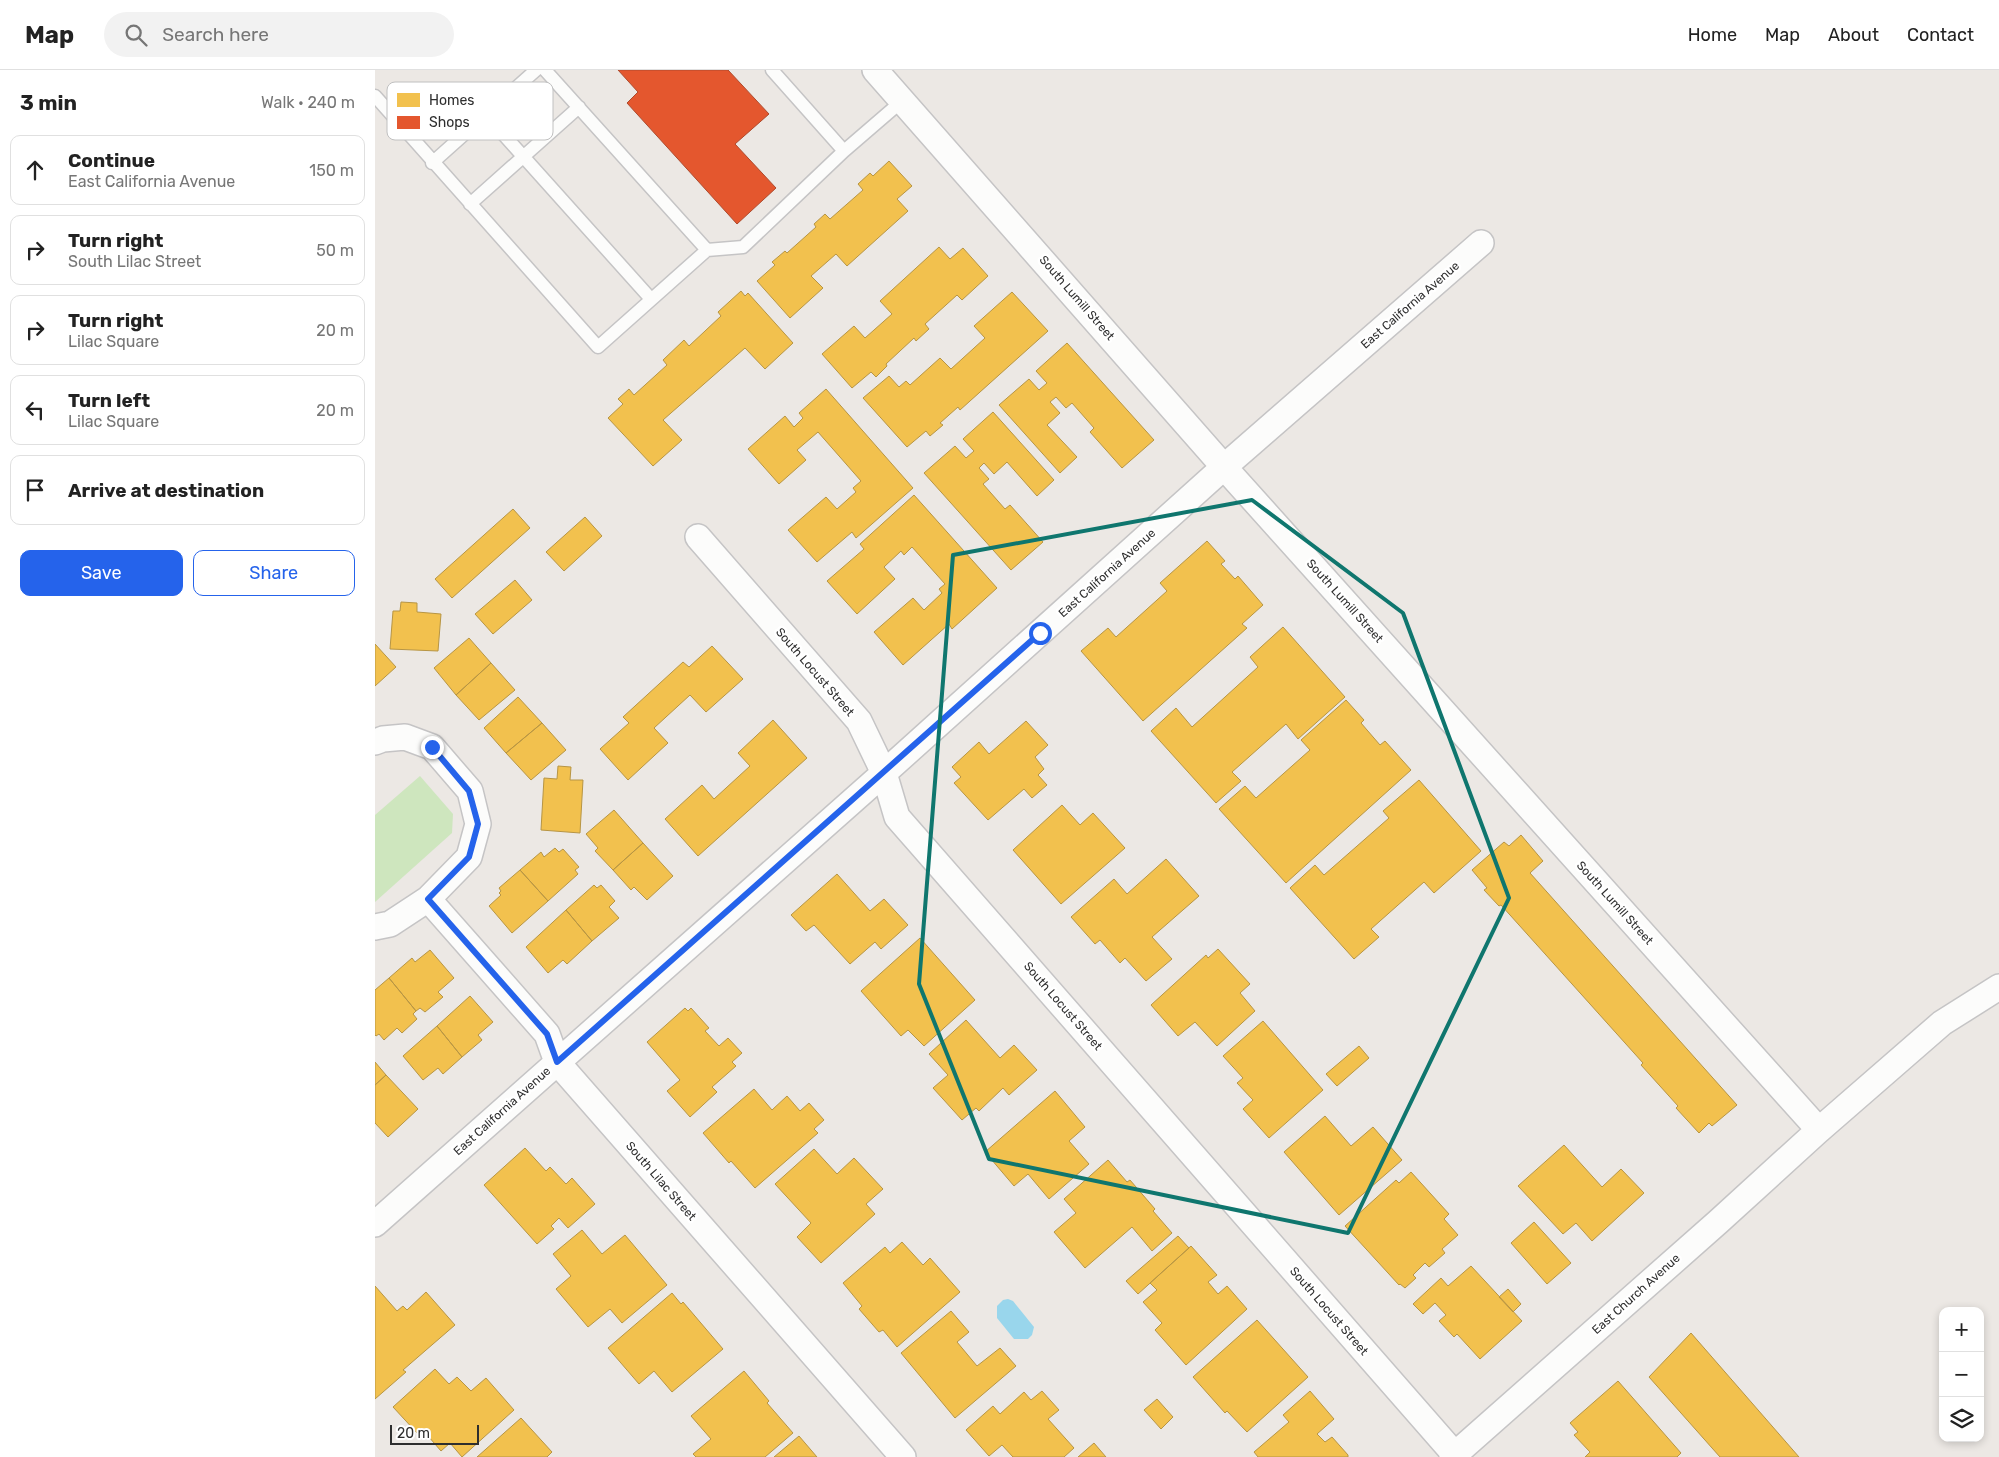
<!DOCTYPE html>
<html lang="en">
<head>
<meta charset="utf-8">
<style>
  :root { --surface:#fff; --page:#f2f2f2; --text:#222; --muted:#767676; --line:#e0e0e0; --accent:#2563eb }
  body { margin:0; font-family:Rubik,sans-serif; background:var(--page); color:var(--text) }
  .controls { position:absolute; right:15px; bottom:15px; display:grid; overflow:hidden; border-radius:10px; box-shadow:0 2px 8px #0003 }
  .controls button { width:45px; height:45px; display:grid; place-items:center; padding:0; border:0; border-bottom:1px solid var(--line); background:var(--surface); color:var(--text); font:25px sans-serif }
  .scale { position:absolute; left:15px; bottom:12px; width:89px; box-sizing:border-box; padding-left:5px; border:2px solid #2e2e2e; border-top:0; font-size:14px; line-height:18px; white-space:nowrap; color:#2e2e2e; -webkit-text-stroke:4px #fff; paint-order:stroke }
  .stop { position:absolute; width:15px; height:15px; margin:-11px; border:4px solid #2563eb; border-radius:50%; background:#fff }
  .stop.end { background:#2563eb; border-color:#fff; box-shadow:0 1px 5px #0008 }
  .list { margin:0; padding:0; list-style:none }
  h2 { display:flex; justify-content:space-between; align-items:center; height:65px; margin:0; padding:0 20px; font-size:21px }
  h2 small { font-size:16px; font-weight:400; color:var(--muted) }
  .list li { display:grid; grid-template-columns:32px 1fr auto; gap:15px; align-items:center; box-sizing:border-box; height:70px; margin:0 10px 10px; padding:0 10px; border:1px solid var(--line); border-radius:10px }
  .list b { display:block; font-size:19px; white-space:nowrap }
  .list p { margin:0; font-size:16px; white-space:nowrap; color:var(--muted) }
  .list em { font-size:16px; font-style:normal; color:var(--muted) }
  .actions { display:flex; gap:10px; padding:15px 20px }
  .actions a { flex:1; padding:11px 0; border:1px solid var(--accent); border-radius:10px; text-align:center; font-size:18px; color:var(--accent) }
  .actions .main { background:var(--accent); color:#fff }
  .icon { flex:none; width:28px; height:28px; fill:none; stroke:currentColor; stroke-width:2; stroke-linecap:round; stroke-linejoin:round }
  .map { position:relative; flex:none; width:1624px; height:1387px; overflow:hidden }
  header { display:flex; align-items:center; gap:30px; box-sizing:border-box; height:70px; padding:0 25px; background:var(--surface); border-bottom:1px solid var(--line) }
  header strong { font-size:24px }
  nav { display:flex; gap:28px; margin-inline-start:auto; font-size:18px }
  .search { width:350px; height:45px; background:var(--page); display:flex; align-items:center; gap:12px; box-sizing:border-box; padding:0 18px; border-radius:28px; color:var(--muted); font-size:19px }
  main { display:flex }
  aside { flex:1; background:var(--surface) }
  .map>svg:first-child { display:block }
</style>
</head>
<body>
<header>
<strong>Map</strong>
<div class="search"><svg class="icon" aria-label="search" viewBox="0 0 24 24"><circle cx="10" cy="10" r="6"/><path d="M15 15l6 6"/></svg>Search here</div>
<nav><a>Home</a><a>Map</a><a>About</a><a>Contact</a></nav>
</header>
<main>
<aside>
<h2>3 min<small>Walk · 240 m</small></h2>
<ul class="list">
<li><svg class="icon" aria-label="ahead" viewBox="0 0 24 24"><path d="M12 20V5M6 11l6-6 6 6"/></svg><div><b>Continue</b><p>East California Avenue</p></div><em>150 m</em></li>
<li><svg class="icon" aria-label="right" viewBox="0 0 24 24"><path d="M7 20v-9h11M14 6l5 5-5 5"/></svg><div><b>Turn right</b><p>South Lilac Street</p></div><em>50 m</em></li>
<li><svg class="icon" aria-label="right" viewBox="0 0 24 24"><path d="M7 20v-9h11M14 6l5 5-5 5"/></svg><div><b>Turn right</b><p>Lilac Square</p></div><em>20 m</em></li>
<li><svg class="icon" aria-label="left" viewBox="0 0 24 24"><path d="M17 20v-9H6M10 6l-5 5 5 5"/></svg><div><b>Turn left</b><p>Lilac Square</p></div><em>20 m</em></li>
<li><svg class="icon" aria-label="arrive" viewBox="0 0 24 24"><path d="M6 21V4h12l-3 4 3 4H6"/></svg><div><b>Arrive at destination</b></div></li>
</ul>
<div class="actions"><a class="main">Save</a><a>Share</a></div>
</aside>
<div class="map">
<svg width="1624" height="1387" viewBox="0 0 1624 1387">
  <rect width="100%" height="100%" fill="#ece8e4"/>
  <path fill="#cee6be" d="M45,706l33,38 -1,19 -77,69v-87z"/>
  <path fill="#99d6ec" d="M633,1229l5,2 21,26 -2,8 -4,4h-14l-17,-21v-12l6,-6z"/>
  <path fill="#f2c14e" stroke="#b79544" d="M514,91l23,25 -15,13 11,12 -61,55 -11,-12 -25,22 12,12 -33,30 -33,-37 18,-16 -3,-3 13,-11 2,2 29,-26 -2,-3 11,-10 5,5 33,-29 -5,-6 12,-11 3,3z
    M564,177l11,12 13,-11 25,28 -26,24 -5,-5 -32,29 4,5 -13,12 -2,-3 -28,26 1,2 -11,11 -5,-5 -19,16 -30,-34 32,-28 11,12 27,-24 -12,-13z
    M366,221l4,5 3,-3 45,50 -28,26 -20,-21 -82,72 19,20 -29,26 -45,-48 15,-14 -5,-5 11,-10 5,6 33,-30 -4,-5 21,-20 5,6 32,-30 -3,-4z
    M637,222l36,39 -88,79 -2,-3 -18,16 3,2 -13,11 -4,-5 -19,16 -44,-49 26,-22 10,11 7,-6 4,4 30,-27 11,11 34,-31 -11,-12z
    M692,273l87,97 -32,28 -32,-36 4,-4 -22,-25 -6,5 -10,-11 -6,5 10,11 -13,12 30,32 -17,16 -61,-68 30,-26 10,11 8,-7 -11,-12z
    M451,319l87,99 -57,50 -4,-6 -35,30 -29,-32 38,-33 11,12 19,-17 -3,-4 8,-7 -43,-49 -21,18 9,10 -27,24 -31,-35 37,-33 9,11 9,-9 -4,-5z
    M618,342l61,68 -17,16 -30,-34 -13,12 -10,-11 -5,5 10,11 -6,5 22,25 5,-4 33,37 -32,28 -87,-97 31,-27 11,12 8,-7 -11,-12z
    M539,425l83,93 -45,41 -3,-5 -46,41 -29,-33 39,-34 11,12 18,-17 -3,-4 6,-5 -33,-37 -8,8 -3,-4 -17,16 11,12 -38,35 -30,-33 37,-32 -4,-5z
    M138,439l17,19 -78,70 -17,-19z
    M210,447l17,19 -38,35 -18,-19z
    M832,471l18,20 -4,3 14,15 3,-3 25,29 -21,19 5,4 -104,93 -62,-70 27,-23 8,9 51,-46 -7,-8z
    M140,510l17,20 -39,34 -18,-20z
    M26,532l16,1v9l24,2 -3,37 -48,-2 3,-38h7z
    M908,557l62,70 -47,42 -12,-15 -54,48 9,9 -25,22 -65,-72 25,-23 16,19 66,-60 -8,-10z
    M94,568l22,25 -35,32 -22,-27z
    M0,574l21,23 -21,19z
    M337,576l31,33 -37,33 -16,-17 -36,33 14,15 -40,37 -28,-31 29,-26 -6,-6 60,-55 6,5z
    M116,593l24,27 -36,30 -23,-25z
    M143,627l24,26 -36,30 -22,-25z
    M971,630l18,20 -3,3 19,22 5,-4 26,29 -125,113 -67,-74 26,-23 11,12 54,-48 -9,-10z
    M398,650l34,38 -109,98 -33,-37 37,-34 12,14 36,-33 -12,-13z
    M651,651l22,24 -13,12 9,12 -6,6 9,10 -15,13 -8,-9 -36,31 -34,-37 7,-6 -9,-10 27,-25 10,12z
    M167,653l24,27 -35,30 -25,-27z
    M183,696l13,1 -1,13h13l-3,53 -39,-3 3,-52 13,1z
    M1044,710l62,71 -47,42 -10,-11 -53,47 8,8 -25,22 -64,-71 25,-23 9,10 65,-57 -6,-7z
    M687,735l18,20 13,-12 32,35 -64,56 -48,-54z
    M239,740l29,33 -30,27 -18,-19 3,-3 -12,-14z
    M1146,765l22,26 -13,12 207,232 -25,21 -3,-3 -10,10 -23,-25 2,-2 -37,-41 2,-2 -142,-158 -2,1 -15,-16 3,-2 -15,-18 32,-28 5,4z
    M268,773l30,33 -26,24 -13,-13 -3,3 -18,-20z
    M180,778l4,4 4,-3 16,18 -4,3 3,4 -30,27 -28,-31 21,-18 3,5z
    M791,789l33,37 -47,41 20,22 -26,22 -21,-23 -5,5 -20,-23 -5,4 -24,-27 43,-38 13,15z
    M145,800l28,31 -36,32 -23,-27 12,-11 -2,-2 2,-2 -2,-3z
    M462,804l33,37 14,-12 24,26 -27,24 -6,-7 -25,22 -36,-39 -8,6 -15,-16z
    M219,815l3,3 4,-3 14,16 -6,6 10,11 -27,23 -26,-31z
    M191,840l26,31 -25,23 -4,-4 -15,13 -22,-26z
    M545,868l55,62 -51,46 -16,-16 -7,6 -40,-45z
    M843,879l32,35 -10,9 15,18 -38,35 -22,-24 -17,14 -27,-31 55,-50 2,3z
    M55,880l24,28 -16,14 5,5 -18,15 -5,-4 -4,3 -27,-33 23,-20 3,4z
    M14,908l27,33 -3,3 4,5 -15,14 -5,-5 -13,12 -5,-6 -3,2 -1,-1v-45z
    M95,926l23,26 -15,13 4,5 -20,17 -25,-31z
    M310,938l3,3 3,-3 18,20 -4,3 14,15 9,-8 14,15 -10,9 4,4 -24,21 5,5 -27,25 -23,-26 13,-11 -33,-38z
    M591,950l34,38 14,-13 23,25 -28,25 -6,-7 -24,23 -3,-3 -14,12 -29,-32 15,-13 -19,-21z
    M888,951l60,69 -54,48 -26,-29 10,-9 -16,-17 6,-5 -20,-22z
    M62,956l25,31 -19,17 -5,-6 -15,12 -20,-24z
    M984,976l10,12 -32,28 -11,-12z
    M0,992l11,13 -11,10z
    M11,1005l32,34 -30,28 -13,-14v-38z
    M379,1019l18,21 15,-14 13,15 9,-8 15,17 -10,9 4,4 -63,55 -24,-27 -2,2 -26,-30z
    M680,1021l30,36 -16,14 20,23 -40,35 -21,-25 -14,12 -29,-34z
    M950,1046l26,30 22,-19 29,33 -63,55 -55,-63z
    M1189,1075l38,42 19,-18 23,24 -52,48 -16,-18 -13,11 -45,-48z
    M150,1078l21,23 4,-4 16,17 6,-6 23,26 -27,24 -9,-10 -8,8 3,3 -17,15 -53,-59z
    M439,1079l23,25 17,-16 29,31 -17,15 9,10 -54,49 -24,-26 14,-14 -36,-39z
    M733,1090l19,22 3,-2 25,29 -2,2 19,22 -20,18 -20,-24 -47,41 -31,-36 22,-19 -12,-14z
    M1036,1102l38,42 -5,5 14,16 -16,14 3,4 -16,14 -4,-4 -12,12 3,3 -11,10 -5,-4 -1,1 -54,-59 51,-46 3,3z
    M1159,1152l37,41 -24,21 -36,-41z
    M207,1160l20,24 23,-19 42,50 -45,38 -12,-14 -22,18 -32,-38 15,-13 -18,-22z
    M803,1166l11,12 -51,46 -12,-13z
    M527,1172l21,23 7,-7 30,34 -63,55 -14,-17 -4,2 -20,-23 3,-3 -19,-23 42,-36 5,6z
    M816,1176l26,29 -9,7 10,12 9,-8 20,23 -61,56 -31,-35 7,-7 -19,-21 14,-12 -7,-7z
    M1096,1196l51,55 -42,38 -23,-25 -3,3 -15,-16 7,-6 -11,-12 -12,11 -10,-10 28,-26 7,8z
    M0,1216l22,25 6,-5 4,4 19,-18 29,33 -52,45 3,2 -31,27z
    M1133,1219l13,15 -8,8 -14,-15z
    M297,1223l9,11 2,-2 40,47 -51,43 -18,-21 -15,13 -31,-36z
    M576,1241l18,21 -12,10 20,24 23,-18 16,18 -61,52 -54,-65z
    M882,1250l51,57 -61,55 -20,-21 -2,2 -32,-36z
    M1316,1263l108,124h-79l-71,-80z
    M60,1299l14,15 8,-7 14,14 15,-13 28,32 -52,47 -12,-14 -9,8 -19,-22 -5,4 -24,-26z
    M369,1301l25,30 -2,2 26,30 -28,24h-69l-3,-3 18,-15 -20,-23z
    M1243,1311l63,72 -4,4h-92l5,-5 -16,-17 4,-3 -8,-9z
    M667,1321l17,19 -11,9 26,29 -10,9h-51l-11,-12 -13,11 -23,-26 27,-24 7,8 24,-22 7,8z
    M935,1321l24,28 -17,15 8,8 7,-5 16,18v2h-90l-4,-5 35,-30 -6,-7z
    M782,1329l16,18 -12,12 -17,-19z
    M146,1348l31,34 -5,5h-70z
    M424,1366l18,21h-43z
    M719,1373l12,14h-28z"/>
  <path fill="#e4572e" stroke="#ad4b2e" d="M243,0h110l41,44 -34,30 41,44 -39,36 -110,-121 11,-11z"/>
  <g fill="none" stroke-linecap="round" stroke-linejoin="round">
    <g stroke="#c5c4c5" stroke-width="15">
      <path id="lane" d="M397,0l72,81
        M0,26l223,251 109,-97 -162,-180
        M111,45l165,184
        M57,93l104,-93
        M95,134l109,-97
        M332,180l36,-3 101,-96 58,-50"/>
    </g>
    <g stroke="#c5c4c5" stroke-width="28">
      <path id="street" d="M500,0l349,397 595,663
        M323,467l161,184 25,52 13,44 560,640
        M0,672l8,-3 22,-2 27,10 38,44 8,33 -9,33 -41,42 -38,25 -15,3
        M53,829l119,135 10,28 346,395
        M0,1154l509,-451 340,-306 257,-224
        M1077,1387l266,-235 101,-92 123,-107 57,-36"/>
    </g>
    <use href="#lane" stroke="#fcfcfb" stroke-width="12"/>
    <use href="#street" stroke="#fcfcfb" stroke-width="25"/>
  </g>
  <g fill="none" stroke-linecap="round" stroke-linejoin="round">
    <path stroke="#2563eb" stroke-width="6" d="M57,677l37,44 9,33 -9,33 -41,42 119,135 10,28 483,-429"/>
  </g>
  <path fill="none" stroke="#0f766e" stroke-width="4" stroke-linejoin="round" d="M877,430l151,113 106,285 -161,335 -359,-74 -70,-175 34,-429z"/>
  <g text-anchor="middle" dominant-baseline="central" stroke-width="5" stroke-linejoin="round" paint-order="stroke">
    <g font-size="12" fill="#2e2e2e" stroke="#fff">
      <text transform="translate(702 228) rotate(49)">South Lumill Street</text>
      <text transform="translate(1035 235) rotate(-41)">East California Avenue</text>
      <text transform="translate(732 503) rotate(-42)">East California Avenue</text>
      <text transform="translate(970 531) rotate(48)">South Lumill Street</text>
      <text transform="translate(440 602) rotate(49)">South Locust Street</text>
      <text transform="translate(1240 833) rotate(48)">South Lumill Street</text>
      <text transform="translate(688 936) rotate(49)">South Locust Street</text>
      <text transform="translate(127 1041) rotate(-42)">East California Avenue</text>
      <text transform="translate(286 1111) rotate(49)">South Lilac Street</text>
      <text transform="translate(1261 1224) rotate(-42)">East Church Avenue</text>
      <text transform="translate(954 1241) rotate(49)">South Locust Street</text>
    </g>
  </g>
  <rect x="12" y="12" width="166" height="58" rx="8" fill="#fff" stroke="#c0c0c0" stroke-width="1"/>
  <rect x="22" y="23" width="23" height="14" fill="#f2c14e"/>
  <rect x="22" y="46" width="23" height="13" fill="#e4572e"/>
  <g font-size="14" fill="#2e2e2e">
    <text x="54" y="35">Homes</text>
    <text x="54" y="57">Shops</text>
  </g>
</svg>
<div class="controls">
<button>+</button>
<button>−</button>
<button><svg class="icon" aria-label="layers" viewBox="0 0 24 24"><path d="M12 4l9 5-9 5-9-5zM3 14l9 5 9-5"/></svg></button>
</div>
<div class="scale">20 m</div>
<div class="stop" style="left:665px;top:563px"></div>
<div class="stop end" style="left:57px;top:677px"></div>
</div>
</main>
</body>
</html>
